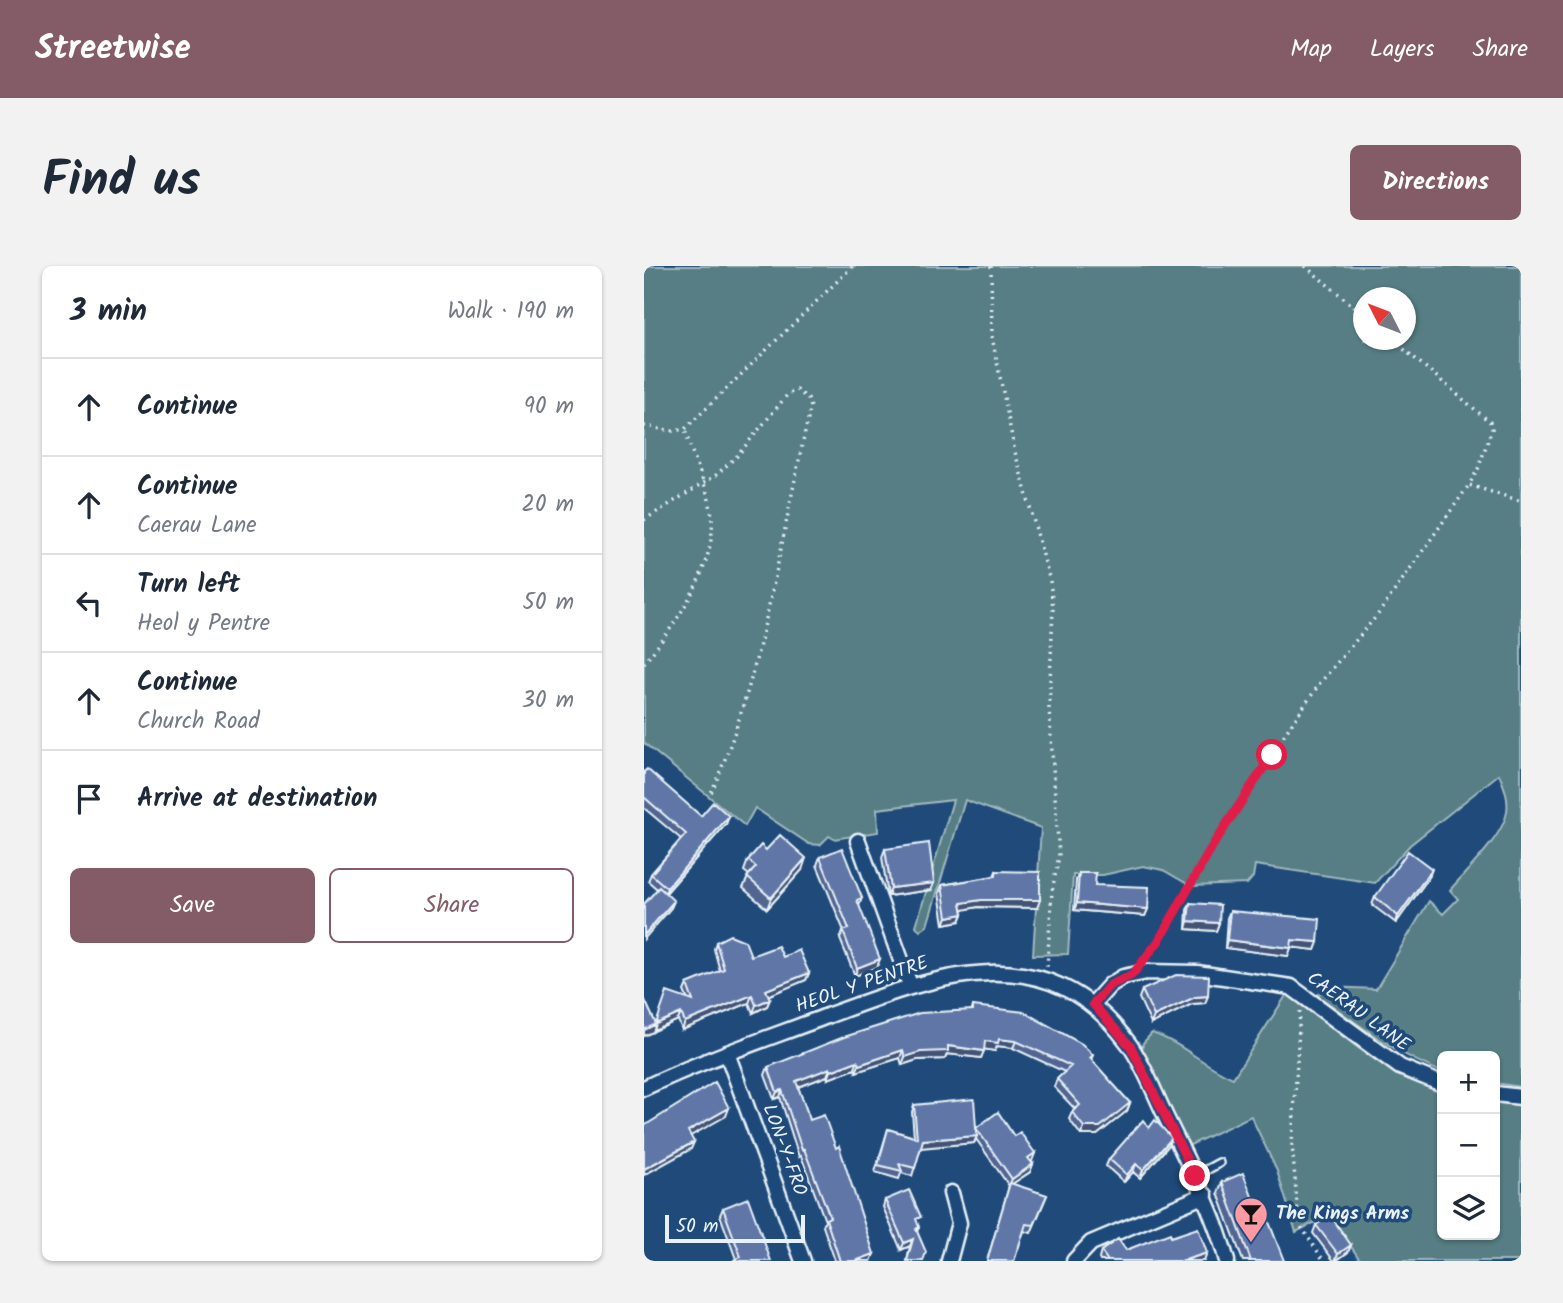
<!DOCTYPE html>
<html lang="en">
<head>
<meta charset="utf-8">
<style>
  :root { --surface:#fff; --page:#f2f2f3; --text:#1f2937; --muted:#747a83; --line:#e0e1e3; --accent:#845c67 }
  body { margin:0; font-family:Kalam,sans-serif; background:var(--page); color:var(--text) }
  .controls { position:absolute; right:21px; bottom:21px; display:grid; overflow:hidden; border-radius:10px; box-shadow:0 2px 5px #0004 }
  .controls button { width:63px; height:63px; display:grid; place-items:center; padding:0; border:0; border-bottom:2px solid var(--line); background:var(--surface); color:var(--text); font:35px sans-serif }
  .compass { position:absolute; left:709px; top:21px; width:63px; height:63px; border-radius:50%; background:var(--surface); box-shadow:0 2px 5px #0004; rotate:312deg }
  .scale { position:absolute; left:21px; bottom:18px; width:140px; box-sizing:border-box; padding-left:7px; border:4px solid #e8f1f8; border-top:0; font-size:19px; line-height:24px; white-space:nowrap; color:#e8f1f8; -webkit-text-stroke:5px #1f4a7a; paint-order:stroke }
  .stop { position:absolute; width:21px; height:21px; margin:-16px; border:5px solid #e11d48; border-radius:50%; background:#fff }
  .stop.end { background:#e11d48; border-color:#fff; box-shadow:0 2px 7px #0008 }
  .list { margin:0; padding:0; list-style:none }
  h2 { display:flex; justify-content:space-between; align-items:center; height:91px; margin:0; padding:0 28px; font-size:30px }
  h2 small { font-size:23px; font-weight:400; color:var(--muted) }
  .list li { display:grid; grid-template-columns:46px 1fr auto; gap:21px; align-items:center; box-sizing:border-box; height:98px; padding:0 28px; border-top:2px solid var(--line) }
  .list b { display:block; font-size:26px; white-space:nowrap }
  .list p { margin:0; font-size:23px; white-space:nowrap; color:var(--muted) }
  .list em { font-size:23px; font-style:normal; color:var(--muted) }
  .actions { display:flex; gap:14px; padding:21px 28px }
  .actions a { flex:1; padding:16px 0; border:2px solid var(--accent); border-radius:10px; text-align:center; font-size:24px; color:var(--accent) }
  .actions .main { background:var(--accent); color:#fff }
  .icon { flex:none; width:38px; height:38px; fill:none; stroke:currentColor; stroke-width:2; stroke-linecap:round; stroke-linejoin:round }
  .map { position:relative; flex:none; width:877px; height:995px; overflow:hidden; border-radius:10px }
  header { display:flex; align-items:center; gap:42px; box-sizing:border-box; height:98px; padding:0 35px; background:var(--accent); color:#fff }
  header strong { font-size:33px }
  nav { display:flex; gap:38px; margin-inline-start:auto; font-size:24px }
  .intro { display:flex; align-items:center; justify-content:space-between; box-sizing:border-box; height:168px; padding:0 42px }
  h1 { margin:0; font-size:49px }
  .button { padding:18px 32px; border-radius:10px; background:var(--accent); color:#fff; font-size:24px; font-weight:700 }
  main { display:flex; gap:42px; padding:0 42px }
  aside { flex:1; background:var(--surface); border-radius:10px; box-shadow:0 2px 5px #0004 }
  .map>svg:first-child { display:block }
</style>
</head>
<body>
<header>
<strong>Streetwise</strong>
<nav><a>Map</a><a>Layers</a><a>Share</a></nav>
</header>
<div class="intro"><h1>Find us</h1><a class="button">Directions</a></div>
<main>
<aside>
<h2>3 min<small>Walk · 190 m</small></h2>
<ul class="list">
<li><svg class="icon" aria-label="ahead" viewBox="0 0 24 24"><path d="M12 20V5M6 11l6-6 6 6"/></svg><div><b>Continue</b></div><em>90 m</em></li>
<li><svg class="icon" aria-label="ahead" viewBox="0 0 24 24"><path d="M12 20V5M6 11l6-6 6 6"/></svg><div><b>Continue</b><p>Caerau Lane</p></div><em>20 m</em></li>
<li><svg class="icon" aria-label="left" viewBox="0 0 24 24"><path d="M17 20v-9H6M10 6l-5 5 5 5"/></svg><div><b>Turn left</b><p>Heol y Pentre</p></div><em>50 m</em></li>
<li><svg class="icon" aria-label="ahead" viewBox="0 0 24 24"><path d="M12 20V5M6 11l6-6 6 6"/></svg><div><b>Continue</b><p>Church Road</p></div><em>30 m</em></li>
<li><svg class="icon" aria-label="arrive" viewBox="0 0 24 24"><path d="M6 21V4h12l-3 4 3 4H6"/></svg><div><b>Arrive at destination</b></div></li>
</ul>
<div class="actions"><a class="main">Save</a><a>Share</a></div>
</aside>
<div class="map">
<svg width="877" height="995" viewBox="0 0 877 995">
  <rect width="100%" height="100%" fill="#1f4a7a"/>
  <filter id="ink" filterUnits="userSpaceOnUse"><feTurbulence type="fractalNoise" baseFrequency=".0143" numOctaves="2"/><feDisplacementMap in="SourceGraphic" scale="14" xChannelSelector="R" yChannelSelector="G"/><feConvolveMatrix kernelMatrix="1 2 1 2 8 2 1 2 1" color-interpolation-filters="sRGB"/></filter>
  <g filter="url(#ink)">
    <path fill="#577e84" stroke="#a0b8be" stroke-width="2" fill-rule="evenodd" d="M0,0h877v821l-26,-4v-27h-53v16c-47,-18 -84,-48 -125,-77l13,-8 46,2 53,-88 14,13 15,-15 -8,-9c16,-19 54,-54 57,-79 2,-13 -3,-25 -8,-37l-89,71 -35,38 -120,-18 -2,12 -6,7 -56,2 -28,-16 -20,-4 -40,9h-30l-5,79 -35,1 8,-127 -76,-28 -38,126 -7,5 -4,-5 37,-126 -76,9 1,23 -44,7 -5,-3 -9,9 -11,-1 -54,-36 -10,18 -101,-83zM720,32h42v42h-42z
      M645,725c44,38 96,85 153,100v144h53v-135l26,4v157h-160l-32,-46 -33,17 -19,-61 -26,-55 -69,33 -42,-85 3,-21 9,-10c30,10 52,33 81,45z"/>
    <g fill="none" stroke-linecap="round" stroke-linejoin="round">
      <g stroke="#e8f1f8" stroke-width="12">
        <path id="lane" d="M551,910l24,-13"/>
      </g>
      <g stroke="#e8f1f8" stroke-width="19">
        <path id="street" d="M214,575l52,144
          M449,738l17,-19 13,-8 24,-5 50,1 94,14 109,80 42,17
          M83,787l76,208
          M0,822c59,-28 122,-49 183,-72 108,-40 219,-84 302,28 15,21 25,48 36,71 23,48 48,94 62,146
          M851,828l26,3
          M305,995l10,-38 -8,-30
          M430,995l17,-18 114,-48"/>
      </g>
      <path stroke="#e8f1f8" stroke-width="3.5" stroke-dasharray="2 5" stroke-linecap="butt" d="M347,0l1,71 23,115 35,129 3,27 -4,99 10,149 -7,35 -5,76
        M661,0l59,49
        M749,74l97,82 2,7 -14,40 -9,16 52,16
        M0,160l29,5 12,-2 168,-163
        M0,254l71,-44 22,-20 51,-62 9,-4 11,9 3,8c-31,128 -47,271 -102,390
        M0,397c31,-37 72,-96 68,-146 -3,-31 -20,-58 -27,-88
        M502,689l12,-13 37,-67 85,-134 40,-58 59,-70 90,-128
        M656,745l-8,133 6,71 4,13 22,33"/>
      <use href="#lane" stroke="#1f4a7a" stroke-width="7"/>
      <use href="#street" stroke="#1f4a7a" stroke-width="14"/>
    </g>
    <path fill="#516590" stroke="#e8f1f8" stroke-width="2" d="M0,506l57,44h28l-3,8 -60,69 5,15 -14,-19 -9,-8 3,-7 30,-35 -37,-31z
      M241,583l46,41 -43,6 -6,-39z
      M122,584l36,20 -35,39 -24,-21 6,-13 -5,-4 4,-11z
      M176,591l42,41 -3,8 18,61 -22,9 -15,-37 3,-8h1l-27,-66z
      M352,605l41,37 -59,-1 -16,3 1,4 -3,7 -16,3 -5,-31 3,-8 52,-9z
      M435,607l16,12 53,24 -3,7 -71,-6 2,-30z
      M785,611l-33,46 -24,-18 3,-8z
      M546,637l29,20 -3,8 -30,-2 1,-19z
      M586,645l88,31 -3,8 -24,-3 -3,9 -63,-8 2,-30z
      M72,676l35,14 32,1 26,16 -3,7 -38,15 2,4 -3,7 -14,7 -4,-10 -67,27 -4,-10 -24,11 1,-5 -2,6 3,-8 31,-26 -3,-7 3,-7 33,-13 -6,-22z
      M498,724l63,13 -13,1 -41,20 -12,-26z
      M329,740l120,49 -2,5 39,43 -3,8 -30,24h-16l-12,-16 3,-7 3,-3 -21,-22 3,-8 8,-7 -52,-24 -16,-2 -2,5 -11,-2 -3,9 -34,-4 -2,5 -28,1 -15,5 -2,-7 -44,14 -1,-3 -27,10 -1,-3 -29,11 12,33 61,141h-36l-12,-35 2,-5 -24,-65 -2,1 -19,-60 -6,2 -9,-24 3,-8 204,-57z
      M270,839l62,23 38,8 21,17 -4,9 2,2 -3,8 -18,12 35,11 -16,38 -7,-2 -10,30h-27l22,-75 -33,-47 -2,4 -53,4 -9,29 -11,-3 -2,6 -24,-7 13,-43 26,8 -2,-25z
      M505,862l23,10 -3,7 -29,33 -7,-6 -9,10 -18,-16 3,-7z
      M578,916l36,30 26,49h-41l-25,-68z
      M241,934l33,24 1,3 -2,5 6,29h-16l3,-15 -9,4 -18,-43z
      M79,942l48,53h-38l3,-2 -16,-44z
      M672,959l35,20 -3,7 -12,9h-2l-21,-28z
      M527,971l36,16 -3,8h-104l-1,-2 2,-8 25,-1z"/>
    <path fill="#425375" stroke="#e8f1f8" stroke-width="2" d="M85,550l-3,8 -62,71 3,-7z
      M162,592l-4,12 -35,39 4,-11z
      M788,603l-3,8 -33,46 2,-7z
      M290,617l-3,7 -43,6 3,-8z
      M337,634h59l-3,8 -59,-1 -20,4 3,-8z
      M30,635l-3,7 -27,31v-4z
      M433,637l71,6 -3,7 -71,-6z
      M319,648l-3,7 -16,3 3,-7z
      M544,655l31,2 -3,8 -30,-2z
      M583,674l64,8 -3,8 -63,-8z
      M648,674l26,2 -3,8 -26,-3z
      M236,693l-3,8 -22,9 2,-8z
      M165,707l-3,7 -43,18 3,-8z
      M108,729l-3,8 -67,27 3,-8z
      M564,730l-3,7 -13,1 -41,20 3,-8 41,-19z
      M126,733l-3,7 -14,7 3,-8z
      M37,747l-3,7 -24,11 2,-7z
      M12,758l-3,8 -9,4v-6z
      M355,773l17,2 -3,7 -16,-2 -2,5 -13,-2 3,-8z
      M304,780l36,5 -3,7 -34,-4 -2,5 -28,1 -15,5 3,-8 15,-5z
      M259,784l-3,8 -44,14 3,-7z
      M213,795l-2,8 -27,10 3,-8z
      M186,802l-3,8 -34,13 3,-8z
      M138,824l-2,7 -6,2 3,-7z
      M486,837l-3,8 -30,24h-16l3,-8z
      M85,842l-3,8 -41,23 3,-8z
      M333,870l-3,7 -54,5 3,-8z
      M528,872l-3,7 -29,33 3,-8z
      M50,876l-3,7 -47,26v-6z
      M391,887l-3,8 -7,4 3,-7z
      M389,898l-3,8 -21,14 3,-7z
      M492,898l-3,8 -9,10 3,-7z
      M269,973l-3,7 -9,4 3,-7z
      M707,979l-3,7 -13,9 3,-7z
      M563,987l-3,8h-22z
      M230,988l-3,7h-16z"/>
    <path fill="#5e76a7" stroke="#e8f1f8" stroke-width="2" d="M3,503l54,47 12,-14 16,14 -62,72 -16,-14 35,-40 -42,-37v-25z
      M136,569l26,23 -35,40 -24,-21 9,-10 -8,-7 13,-15 5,5z
      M285,577l5,40 -43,5 -6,-39z
      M198,582l20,50 -5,2 23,59 -23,9 -14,-37 6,-2 -29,-72z
      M764,585l24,18 -34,47 -23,-19z
      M352,605l44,1v28h-59l-20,3 2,11 -16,3 -5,-32 54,-9z
      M435,607h17l-1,12 54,2 -1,22 -71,-6z
      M15,621l15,14 -30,34v-31z
      M546,637l30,2 -1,18 -31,-2z
      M586,645l90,8 -2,23 -26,-2 -1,8 -64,-8z
      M86,669l15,6 6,15 27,-10 5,11 16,-7 10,23 -43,17 4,9 -14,6 -4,-10 -67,27 -4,-9 -25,11 11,-32 26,9 -6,-17 37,-15 -8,-27z
      M532,709l33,1 -1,20 -13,1 -41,19 -12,-26z
      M0,732l12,26 -12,6z
      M329,740l51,6 58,32 11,11 -3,3 40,45 -30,24h-16l-12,-15 8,-7 -23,-26 14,-13 -55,-25 -17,-2 -1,4 -13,-2 -1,10 -36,-5v5l-28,1 -15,5 -2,-7 -44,15 -2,-4 -26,10 -1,-3 -34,13 14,39 14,-5 12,33 3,-2 35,108 -19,7h-15l-14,-42 4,-2 -26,-68 -2,1 -20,-60 -5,2 -9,-25 76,-30 76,-24 53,-3z
      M71,816l14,26 -41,23 6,11 -50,27v-43z
      M330,833l2,29 22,-16 16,24 6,-4 15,21 -7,5 5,6 -21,15 -36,-51 1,8 -54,4 -8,28 -16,-4 3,7 -24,-6 10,-36 29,9 -3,-33z
      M499,854l6,8 6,-8 17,18 -29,32 -7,-6 -9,11 -18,-16z
      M599,907l15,39 6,-3 20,52h-33l-29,-79z
      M366,917l37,12 -13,30 -8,-1 -12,37h-27z
      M265,924l12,27 -5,2 3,8 -3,2 10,23 -3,9h-16l6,-22 -9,4 -19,-43z
      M104,932l23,63h-37v-1l7,-3 -18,-49z
      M686,949l21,30 -13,9 -22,-29z
      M554,962l9,25 -25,8h-74l-7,-10 17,-12 8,11 44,-17 1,4z"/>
  </g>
  <g fill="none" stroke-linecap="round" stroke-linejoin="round" filter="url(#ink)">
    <path stroke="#e11d48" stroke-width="9" d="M551,910l-64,-129 -38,-43 17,-19 22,-10 26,-33 55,-97 59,-90"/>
  </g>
  <defs>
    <g id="bar-pin" transform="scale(1.75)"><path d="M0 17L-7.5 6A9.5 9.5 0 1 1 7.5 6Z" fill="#ff9aa2" stroke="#1f4a7a"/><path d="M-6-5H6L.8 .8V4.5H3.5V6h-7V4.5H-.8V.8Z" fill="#111"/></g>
  </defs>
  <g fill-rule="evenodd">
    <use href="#bar-pin" x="607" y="948"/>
  </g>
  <g text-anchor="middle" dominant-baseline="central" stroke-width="7" stroke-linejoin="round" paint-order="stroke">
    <g font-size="19" fill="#e8f1f8" stroke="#1f4a7a">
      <text transform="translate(218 719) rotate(-19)">HEOL Y PENTRE</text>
      <text transform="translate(714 746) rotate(36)">CAERAU LANE</text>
      <text transform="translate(140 884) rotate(70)">LON-Y-FRO</text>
    </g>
    <g font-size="19" font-weight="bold" fill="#e8f1f8" stroke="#1f4a7a" text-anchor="start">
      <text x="632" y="948">The Kings Arms</text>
    </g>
  </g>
</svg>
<div class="controls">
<button>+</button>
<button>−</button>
<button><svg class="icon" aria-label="layers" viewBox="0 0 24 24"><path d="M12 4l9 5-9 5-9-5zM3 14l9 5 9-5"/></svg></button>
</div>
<svg class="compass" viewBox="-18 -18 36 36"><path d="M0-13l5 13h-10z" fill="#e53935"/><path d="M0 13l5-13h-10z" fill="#747a83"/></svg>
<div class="scale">50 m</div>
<div class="stop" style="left:628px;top:489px"></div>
<div class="stop end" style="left:551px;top:910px"></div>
</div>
</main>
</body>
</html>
